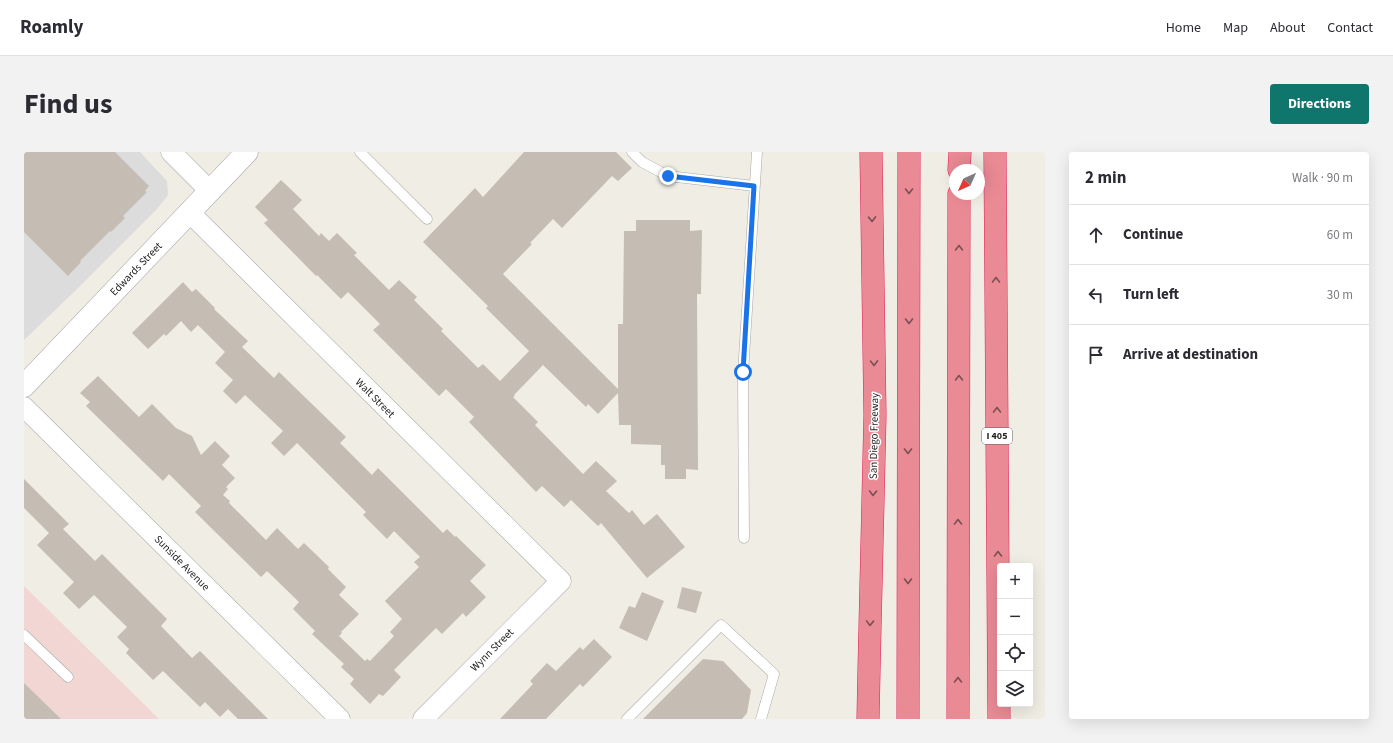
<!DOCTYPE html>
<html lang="en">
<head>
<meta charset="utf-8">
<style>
  :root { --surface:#fff; --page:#f2f2f3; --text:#2b2b33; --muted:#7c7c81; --line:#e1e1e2; --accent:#0f766e }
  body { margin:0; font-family:"Source Sans 3",sans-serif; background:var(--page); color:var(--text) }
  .controls { position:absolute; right:12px; bottom:12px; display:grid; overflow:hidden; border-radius:4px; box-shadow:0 4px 16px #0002 }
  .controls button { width:36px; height:36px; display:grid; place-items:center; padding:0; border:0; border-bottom:1px solid var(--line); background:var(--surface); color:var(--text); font:20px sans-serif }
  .compass { position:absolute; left:925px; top:12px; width:36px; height:36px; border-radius:50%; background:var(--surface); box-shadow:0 4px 16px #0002; rotate:225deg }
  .stop { position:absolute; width:12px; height:12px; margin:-9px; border:3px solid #1a73e8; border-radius:50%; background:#fff }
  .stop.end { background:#1a73e8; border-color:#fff; box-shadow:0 1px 4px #0008 }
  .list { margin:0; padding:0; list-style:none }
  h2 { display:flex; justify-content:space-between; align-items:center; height:52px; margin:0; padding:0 16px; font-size:17px }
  h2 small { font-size:13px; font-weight:400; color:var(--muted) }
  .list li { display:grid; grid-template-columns:26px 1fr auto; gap:12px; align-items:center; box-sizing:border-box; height:60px; padding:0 16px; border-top:1px solid var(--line) }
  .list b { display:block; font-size:15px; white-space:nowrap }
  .list em { font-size:13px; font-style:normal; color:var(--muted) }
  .icon { flex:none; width:22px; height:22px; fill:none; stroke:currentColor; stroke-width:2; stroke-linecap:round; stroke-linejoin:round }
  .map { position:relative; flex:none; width:1021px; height:567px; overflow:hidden; border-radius:4px }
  header { display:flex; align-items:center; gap:24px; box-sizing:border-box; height:56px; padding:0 20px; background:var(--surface); border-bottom:1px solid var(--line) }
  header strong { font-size:19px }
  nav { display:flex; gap:22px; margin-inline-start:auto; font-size:14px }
  .intro { display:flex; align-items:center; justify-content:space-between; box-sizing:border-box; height:96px; padding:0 24px }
  h1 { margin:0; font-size:28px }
  .button { padding:10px 18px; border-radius:4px; background:var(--accent); color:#fff; font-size:14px; font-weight:700 }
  main { display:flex; gap:24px; padding:0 24px }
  aside { flex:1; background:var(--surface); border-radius:4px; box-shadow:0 4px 16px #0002 }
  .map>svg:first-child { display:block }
</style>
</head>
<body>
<header>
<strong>Roamly</strong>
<nav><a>Home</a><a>Map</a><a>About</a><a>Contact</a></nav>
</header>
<div class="intro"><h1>Find us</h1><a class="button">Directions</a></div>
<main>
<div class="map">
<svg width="1021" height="567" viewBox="0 0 1021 567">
  <rect width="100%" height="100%" fill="#f0ede4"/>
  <path fill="#dddcdc" d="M0,0h116l27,29 1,14 -11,14 -83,83 -50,48z"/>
  <path fill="#f1d6d3" d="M0,434l135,133h-135z"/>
  <path fill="#c5bcb4" d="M0,0h91l34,34 -4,5 2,1 -24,24 2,2 -14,14 -1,-1 -30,30 1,1 -13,14 -44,-44z
    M500,0h92l16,16 -14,13 -6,-5 -50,52 -9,-9 -23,24 2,1 -29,30 115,115v-65h5l1,-93h12v-11h54v11l12,-1 -1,64h-4l1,176 -12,-1v10h-21v-14h-4v-20l-30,-1v-19h-12l-1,-32 -20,21 -10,-10 -2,3 -43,-42 -29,30 1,1 -2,1 25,25 -3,3 48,49 13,-13 21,20 -11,10 23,22 3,-3 12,15 13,-11 28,33 -38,31 -46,-55 -3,3 -27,-26 -7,7 -22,-21 -6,6 -67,-70 5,-5 -28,-28 -7,7 -66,-66 7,-6 -32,-32 -7,7 -24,-24 -1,1 -52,-53 4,-3 -13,-13 26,-27 21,20 -9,9 26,27 2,-3 8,8 8,-8 20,20 -3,2 35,35 10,-10 18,17 -3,3 29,29 -2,2 37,37 5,-4 17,17 29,-30 -43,-43 2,-2 -65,-64 52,-54 8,9z
    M159,130l9,10 4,-3 19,19 -1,1 34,32 -6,6 32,31 5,-6 67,65 -6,6 32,32 6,-7 65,65 4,-4 8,8 1,-1 30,29 -16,16 16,16 -20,20 -3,-4 -21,21 -6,-6 -42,42 7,7 -18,19 -4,-2 -9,10 -20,-20 4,-5 -13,-12 3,-3 -32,-30 3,-3 -22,-22 6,-7 -32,-31 -6,6 -66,-65 6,-6 -32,-32 -6,7 -77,-75 4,-4 -10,-9 18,-17 41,41 13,-13 24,24 16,8 9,19 14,-14 15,15 -8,9 13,13 -9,9 2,2 -5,6 7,6 -1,2 37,37 11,-12 21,21 6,-6 25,24 -1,2 18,18 -7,8 20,19 -18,18 1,1 -3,3 26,25 2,-2 3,2 24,-25 -4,-4 12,-13 -17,-18 34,-34 -5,-5 6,-5 -26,-26 -7,8 -24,-24 3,-3 -69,-69 -13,13 -13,-13 12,-12 -38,-36 -9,9 -13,-13 10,-11 -18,-17 10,-11 -27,-27 -7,7 -10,-11 -15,15 -2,-2 -16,15 -16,-16z
    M0,327l45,45 -6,5 32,32 7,-7 65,65 -6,7 31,32 8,-7 68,68h-30l-10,-10 -8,8 -15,-15 -5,5 -37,-36 -10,9 -27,-27 3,-4 -12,-12 10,-10 -33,-32 -15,14 -16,-16 11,-11 -37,-37 12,-12 -25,-25z
    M658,435l20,5 -6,21 -19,-5z
    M618,440l22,9 -17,40 -28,-13 10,-22 6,2z
    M570,487l18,18 -29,30 -3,-3 -34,35h-46l33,-35 -3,-3 17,-18 9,8 24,-24 3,3z
    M679,507l20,2 28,29 -4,23 -5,6h-99z
    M0,531l37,36h-37z"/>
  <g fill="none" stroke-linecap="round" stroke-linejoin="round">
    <g stroke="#a6a6a6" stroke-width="11">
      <path id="service" d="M336,0l67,67
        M608,0l10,10 26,14 86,10
        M720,386l-1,-165 14,-221
        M0,483l44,42
        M603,567l94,-94 53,49 -13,45"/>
    </g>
    <g stroke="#a6a6a6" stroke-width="21">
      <path id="minor" d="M147,0l39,39
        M166,61l371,368 -138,138
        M0,255l316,312"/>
    </g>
    <g stroke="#a6a6a6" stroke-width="23">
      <path id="tertiary" d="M0,234l223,-234"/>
    </g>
    <g stroke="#e11e55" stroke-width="23">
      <path id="motorway" d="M971,0l4,567
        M935,18l1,-18
        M844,567l1,-49 6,-255 -4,-263
        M884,567l1,-567
        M934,567l1,-525"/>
    </g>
    <use href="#service" stroke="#fff" stroke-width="10"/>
    <use href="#minor" stroke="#fff" stroke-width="20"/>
    <use href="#tertiary" stroke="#fff" stroke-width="22"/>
    <use href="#motorway" stroke="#ea8a95" stroke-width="22"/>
  </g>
  <defs><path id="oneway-chevron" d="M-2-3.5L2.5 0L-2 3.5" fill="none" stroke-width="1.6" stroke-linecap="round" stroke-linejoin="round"/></defs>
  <g stroke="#7a4f54">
    <use href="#oneway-chevron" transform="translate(885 39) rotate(90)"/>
    <use href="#oneway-chevron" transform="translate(848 67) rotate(89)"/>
    <use href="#oneway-chevron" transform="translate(935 96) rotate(-90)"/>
    <use href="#oneway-chevron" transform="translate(972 128) rotate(-90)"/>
    <use href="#oneway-chevron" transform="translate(885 169) rotate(90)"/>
    <use href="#oneway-chevron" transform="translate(850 211) rotate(89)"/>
    <use href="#oneway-chevron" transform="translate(935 226) rotate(-90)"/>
    <use href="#oneway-chevron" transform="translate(973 258) rotate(-90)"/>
    <use href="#oneway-chevron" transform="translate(884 299) rotate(90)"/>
    <use href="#oneway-chevron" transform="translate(849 341) rotate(92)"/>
    <use href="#oneway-chevron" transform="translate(934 370) rotate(-90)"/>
    <use href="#oneway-chevron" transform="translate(974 402) rotate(-90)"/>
    <use href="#oneway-chevron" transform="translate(884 429) rotate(90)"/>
    <use href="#oneway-chevron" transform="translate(846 471) rotate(92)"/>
    <use href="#oneway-chevron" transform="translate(934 528) rotate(-90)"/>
  </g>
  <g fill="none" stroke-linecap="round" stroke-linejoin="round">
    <path stroke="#1a73e8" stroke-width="5" d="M644,24l86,10 -11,186"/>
  </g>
  <g text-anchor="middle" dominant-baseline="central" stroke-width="3" stroke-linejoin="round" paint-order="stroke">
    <rect fill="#fff" stroke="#626262" stroke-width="1" x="958" y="276" width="30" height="16" rx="3"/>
    <g font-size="10" font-weight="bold" fill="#1f1f1f">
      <text x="973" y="284">I 405</text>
    </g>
    <g font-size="11" fill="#1f1f1f" stroke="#fff">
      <text transform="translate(112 117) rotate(-46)">Edwards Street</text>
      <text transform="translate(351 246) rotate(45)">Walt Street</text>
      <text transform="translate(850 284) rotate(-89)">San Diego Freeway</text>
      <text transform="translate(158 411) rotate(45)">Sunside Avenue</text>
      <text transform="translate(468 498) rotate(-45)">Wynn Street</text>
    </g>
  </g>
</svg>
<div class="controls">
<button>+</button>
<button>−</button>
<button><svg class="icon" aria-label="locate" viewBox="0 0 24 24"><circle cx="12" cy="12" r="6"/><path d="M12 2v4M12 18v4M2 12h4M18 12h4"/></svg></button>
<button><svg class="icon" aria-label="layers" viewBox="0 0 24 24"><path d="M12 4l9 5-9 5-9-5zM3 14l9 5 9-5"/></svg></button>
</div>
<svg class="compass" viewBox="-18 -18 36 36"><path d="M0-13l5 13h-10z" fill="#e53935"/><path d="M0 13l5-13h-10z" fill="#7c7c81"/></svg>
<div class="stop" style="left:719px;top:220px"></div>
<div class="stop end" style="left:644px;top:24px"></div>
</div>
<aside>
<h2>2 min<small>Walk · 90 m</small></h2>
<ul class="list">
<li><svg class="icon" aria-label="ahead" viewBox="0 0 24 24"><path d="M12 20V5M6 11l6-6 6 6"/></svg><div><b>Continue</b></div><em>60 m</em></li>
<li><svg class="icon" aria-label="left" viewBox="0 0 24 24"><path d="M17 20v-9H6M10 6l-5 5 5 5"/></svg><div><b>Turn left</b></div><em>30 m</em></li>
<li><svg class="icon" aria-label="arrive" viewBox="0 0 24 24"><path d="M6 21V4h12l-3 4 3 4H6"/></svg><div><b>Arrive at destination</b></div></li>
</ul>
</aside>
</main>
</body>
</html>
